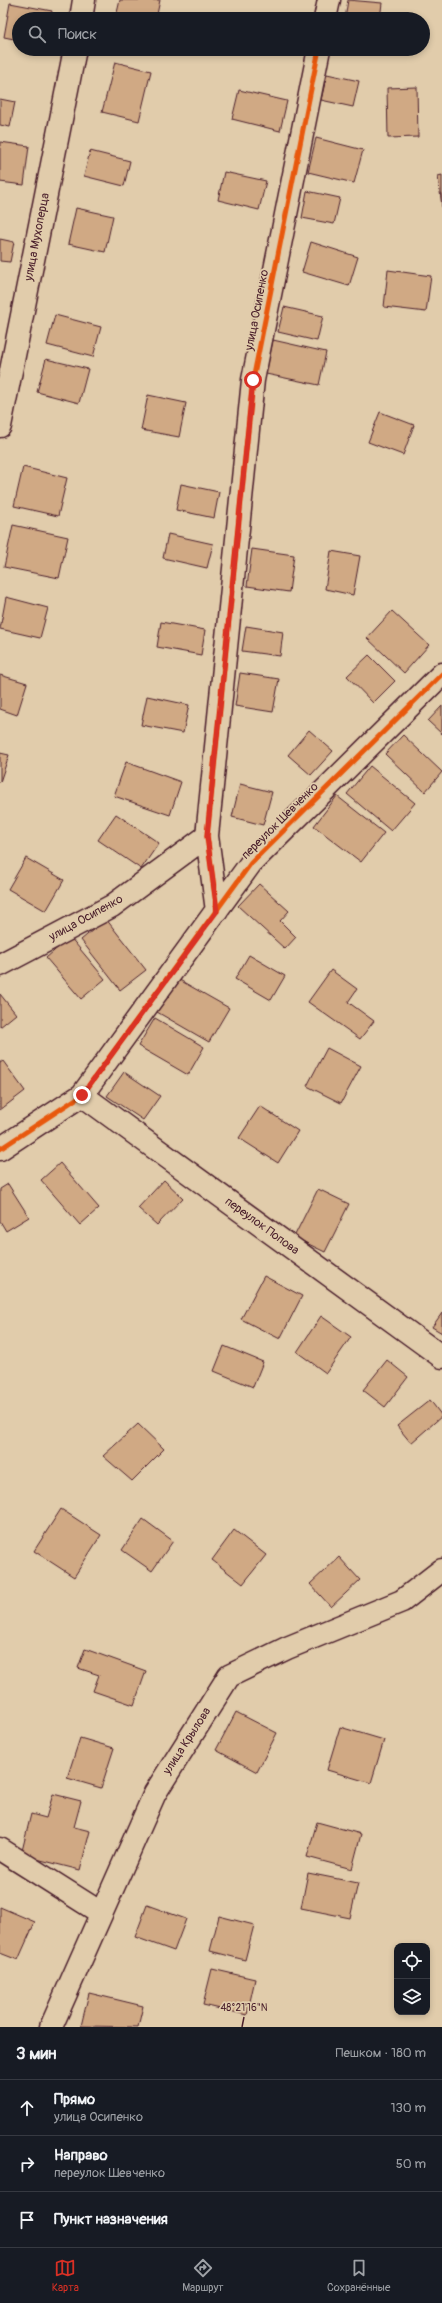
<!DOCTYPE html>
<html lang="ru">
<head>
<meta charset="utf-8">
<style>
  :root { --surface:#171b24; --page:#242831; --text:#f1f3f6; --muted:#9ea1a6; --line:#363941; --accent:#d93025 }
  body { margin:0; font-family:Pangolin,sans-serif; background:var(--page); color:var(--text) }
  .controls { position:absolute; right:12px; bottom:12px; display:grid; overflow:hidden; border-radius:8px; box-shadow:0 2px 6px #0003 }
  .controls button { width:36px; height:36px; display:grid; place-items:center; padding:0; border:0; border-bottom:1px solid var(--line); background:var(--surface); color:var(--text); font:20px sans-serif }
  .stop { position:absolute; width:12px; height:12px; margin:-9px; border:3px solid #d93025; border-radius:50%; background:#fff }
  .stop.end { background:#d93025; border-color:#fff; box-shadow:0 1px 4px #0008 }
  .list { margin:0; padding:0; list-style:none }
  h2 { display:flex; justify-content:space-between; align-items:center; height:52px; margin:0; padding:0 16px; font-size:17px }
  h2 small { font-size:13px; font-weight:400; color:var(--muted) }
  .list li { display:grid; grid-template-columns:26px 1fr auto; gap:12px; align-items:center; box-sizing:border-box; height:56px; padding:0 16px; border-top:1px solid var(--line) }
  .list b { display:block; font-size:15px; white-space:nowrap }
  .list p { margin:0; font-size:13px; white-space:nowrap; color:var(--muted) }
  .list em { font-size:13px; font-style:normal; color:var(--muted) }
  .icon { flex:none; width:22px; height:22px; fill:none; stroke:currentColor; stroke-width:2; stroke-linecap:round; stroke-linejoin:round }
  .map { position:relative; flex:none; width:442px; height:2027px; overflow:hidden }
  .search { position:absolute; background:var(--surface); box-shadow:0 2px 6px #0003; left:12px; right:12px; top:12px; height:44px; display:flex; align-items:center; gap:10px; box-sizing:border-box; padding:0 14px; border-radius:22px; color:var(--muted); font-size:15px }
  .sheet { height:220px; background:var(--surface) }
  nav { display:flex; justify-content:space-around; align-items:center; box-sizing:border-box; height:56px; border-top:1px solid var(--line); background:var(--surface); font-size:11px; color:var(--muted) }
  nav a { display:grid; justify-items:center; gap:2px }
  nav .on { color:var(--accent) }
  .map>svg:first-child { display:block }
</style>
</head>
<body>
<div class="map">
<svg width="442" height="2027" viewBox="0 0 442 2027">
  <rect width="100%" height="100%" fill="#e1ccab"/>
  <filter id="ink" filterUnits="userSpaceOnUse"><feTurbulence type="fractalNoise" baseFrequency=".025" numOctaves="2"/><feDisplacementMap in="SourceGraphic" scale="8" xChannelSelector="R" yChannelSelector="G"/><feConvolveMatrix kernelMatrix="1 2 1 2 8 2 1 2 1" color-interpolation-filters="sRGB"/></filter>
  <g filter="url(#ink)">
    <path fill="#d0a984" stroke="#4a1f2b" d="M120,0h40l-4,19 -40,-2z
      M348,0l34,3 -2,16h-35z
      M10,3l42,8 -2,8h-31v21l-15,-3z
      M115,62l36,9 -12,50 -37,-9z
      M327,74l32,7 -6,26 -32,-7z
      M417,87l1,50 -30,1 -1,-50z
      M239,90l48,11 -7,30 -48,-12z
      M0,99l15,3 -5,25 -10,-2z
      M316,138l47,12 -9,33 -46,-11z
      M0,142l29,4 -5,39 -24,-3z
      M90,151l40,10 -6,25 -40,-10z
      M224,172l42,9 -7,29 -41,-10z
      M442,175v32l-4,-31z
      M307,191l33,7 -6,26 -32,-6z
      M76,208l37,8 -8,36 -37,-8z
      M0,239l14,3 -4,20 -10,-1z
      M311,242l47,15 -9,29 -47,-14z
      M388,270l43,6 -5,36 -42,-5z
      M284,307l39,9 -6,25 -39,-9z
      M55,315l46,12 -8,30 -46,-12z
      M273,340l53,12 -7,33 -53,-11z
      M46,359l42,10 -9,34 -42,-11z
      M148,395l38,8 -7,34 -38,-7z
      M380,412l34,13 -11,30 -35,-13z
      M23,467l44,11 -9,38 -44,-10z
      M181,484l38,8 -5,26 -38,-8z
      M13,525l55,12 -9,41 -55,-11z
      M168,534l45,10 -6,24 -44,-10z
      M252,549l42,6 -5,37 -42,-6z
      M331,551l29,5 -7,39 -28,-6z
      M6,597l42,11 -8,30 -40,-9z
      M392,611l37,34 -25,28 -37,-35z
      M161,622l44,8 -4,25 -44,-8z
      M246,626l37,6 -3,24 -38,-5z
      M369,655l26,26 -22,22 -26,-27z
      M240,673l39,6 -6,33 -38,-6z
      M0,675l27,8 -10,32 -17,-6z
      M147,696l42,9 -6,28 -42,-8z
      M442,706v28l-14,-13z
      M309,730l24,21 -22,24 -23,-20z
      M403,735l39,37 -17,20 -40,-38z
      M0,753l9,2 -9,27z
      M126,762l55,20 -11,33 -56,-19z
      M370,766l45,37 -24,28 -44,-37z
      M240,784l32,8 -9,33 -31,-8z
      M337,796l47,37 -23,29 -47,-36z
      M116,814l43,29 -18,26 -43,-29z
      M26,858l38,22 -18,31 -38,-22z
      M259,884l30,27 -9,10 16,16 -11,12 -47,-43z
      M106,919l40,51 -26,20 -39,-50z
      M70,937l35,42 -24,20 -35,-41z
      M249,955l36,21 -14,24 -36,-21z
      M331,970l26,19 -9,13 26,19 -14,18 -52,-37z
      M176,978l53,30 -20,34 -52,-30z
      M0,994l16,20 -16,13z
      M155,1018l49,29 -16,28 -50,-29z
      M327,1048l34,18 -20,37 -34,-17z
      M3,1061l22,30 -25,19v-47z
      M124,1072l36,24 -17,24 -36,-24z
      M260,1106l38,25 -20,32 -39,-25z
      M60,1163l39,45 -19,17 -39,-45z
      M164,1180l19,18 -26,27 -19,-17z
      M8,1184l21,33 -23,14 -6,-10v-32z
      M318,1189l31,15 -24,48 -31,-15z
      M264,1276l38,20 -22,43 -39,-20z
      M442,1313v20l-10,-6z
      M321,1316l30,21 -25,36 -29,-21z
      M224,1346l39,16 -10,25 -39,-16z
      M387,1360l21,17 -23,30 -22,-17z
      M430,1400l12,16 -31,27 -14,-17z
      M138,1424l26,25 -32,32 -29,-25z
      M61,1509l40,26 -27,42 -40,-26z
      M143,1519l30,22 -21,30 -30,-21z
      M234,1530l32,25 -23,29 -31,-24z
      M339,1557l21,23 -29,27 -21,-23z
      M85,1649l61,22 -12,34 -41,-14 6,-16 -21,-7z
      M236,1712l41,21 -20,39 -41,-22z
      M340,1727l44,13 -13,43 -44,-13z
      M80,1738l34,10 -13,40 -34,-10z
      M53,1794l28,7 -7,26 16,4 -10,39 -59,-15 10,-41 15,4z
      M317,1822l44,12 -9,35 -45,-12z
      M308,1873l50,10 -8,35 -49,-10z
      M147,1905l39,14 -12,32 -39,-14z
      M0,1907l35,15 -17,38 -18,-7z
      M219,1916l35,9 -9,35 -35,-9z
      M212,1969l43,10 -8,36 -44,-10z
      M89,1993l54,13 -5,21 -57,-1z"/>
    <g fill="none" stroke-linecap="round" stroke-linejoin="round">
      <g stroke="#4a1f2b" stroke-width="25">
        <path id="minor" d="M81,19l3,-19
          M325,19l4,-19
          M0,426l75,-377
          M217,911l-10,-75 46,-456 66,-331
          M0,965l112,-59 95,-70
          M82,1095l360,262
          M0,1149l82,-54 169,-232 191,-189
          M0,1849l101,64
          M51,2027l104,-234 74,-117 58,-28 115,-47 40,-31"/>
      </g>
      <use href="#minor" stroke="#e1ccab" stroke-width="22"/>
      <g stroke="#e1ccab" stroke-width="8">
        <path id="cycleway" d="M217,911l-10,-75 46,-456 66,-331
          M0,1149l82,-54 169,-232 191,-189"/>
      </g>
      <use href="#cycleway" stroke="#e8590c" stroke-width="5"/>
    </g>
  </g>
  <g fill="none" stroke-linecap="round" stroke-linejoin="round" filter="url(#ink)">
    <path stroke="#d93025" stroke-width="5" d="M82,1095l135,-184 -10,-75 46,-456"/>
  </g>
  <path fill="none" stroke="#4a1f2b" stroke-width="1.5" d="M242,2027l2,-10"/>
  <g text-anchor="middle" dominant-baseline="central" stroke-width="3.5" stroke-linejoin="round" paint-order="stroke">
    <g font-size="12" fill="#4a1f2b" stroke="#e1ccab">
      <text transform="translate(37 237) rotate(-79)">улица Мухоперца</text>
      <text transform="translate(257 310) rotate(-79)">улица Осипенко</text>
      <text transform="translate(280 821) rotate(-45)">переулок Шевченко</text>
      <text transform="translate(86 918) rotate(-29)">улица Осипенко</text>
      <text transform="translate(262 1226) rotate(36)">переулок Попова</text>
      <text transform="translate(187 1741) rotate(-57)">улица Крылова</text>
    </g>
  </g>
  <g font-size="10" text-anchor="middle" fill="#4a1f2b" stroke="#e1ccab" stroke-width="3.5" stroke-linejoin="round" paint-order="stroke">
    <text x="244" y="2011">48°21'16"N</text>
  </g>
</svg>
<div class="controls">
<button><svg class="icon" aria-label="locate" viewBox="0 0 24 24"><circle cx="12" cy="12" r="6"/><path d="M12 2v4M12 18v4M2 12h4M18 12h4"/></svg></button>
<button><svg class="icon" aria-label="layers" viewBox="0 0 24 24"><path d="M12 4l9 5-9 5-9-5zM3 14l9 5 9-5"/></svg></button>
</div>
<div class="stop" style="left:253px;top:380px"></div>
<div class="stop end" style="left:82px;top:1095px"></div>
<div class="search"><svg class="icon" aria-label="search" viewBox="0 0 24 24"><circle cx="10" cy="10" r="6"/><path d="M15 15l6 6"/></svg>Поиск</div>
</div>
<section class="sheet">
<h2>3 мин<small>Пешком · 180 m</small></h2>
<ul class="list">
<li><svg class="icon" aria-label="ahead" viewBox="0 0 24 24"><path d="M12 20V5M6 11l6-6 6 6"/></svg><div><b>Прямо</b><p>улица Осипенко</p></div><em>130 m</em></li>
<li><svg class="icon" aria-label="right" viewBox="0 0 24 24"><path d="M7 20v-9h11M14 6l5 5-5 5"/></svg><div><b>Направо</b><p>переулок Шевченко</p></div><em>50 m</em></li>
<li><svg class="icon" aria-label="arrive" viewBox="0 0 24 24"><path d="M6 21V4h12l-3 4 3 4H6"/></svg><div><b>Пункт назначения</b></div></li>
</ul>
</section>
<nav>
<a class="on"><svg class="icon" aria-label="map" viewBox="0 0 24 24"><path d="M3 6l6-2 6 2 6-2v14l-6 2-6-2-6 2zM9 4v14M15 6v14"/></svg>Карта</a>
<a><svg class="icon" aria-label="directions" viewBox="0 0 24 24"><path d="M12 3l9 9-9 9-9-9zM9 14v-3h6M13 9l2 2-2 2"/></svg>Маршрут</a>
<a><svg class="icon" aria-label="saved" viewBox="0 0 24 24"><path d="M7 4h10v16l-5-4-5 4z"/></svg>Сохранённые</a>
</nav>
</body>
</html>
